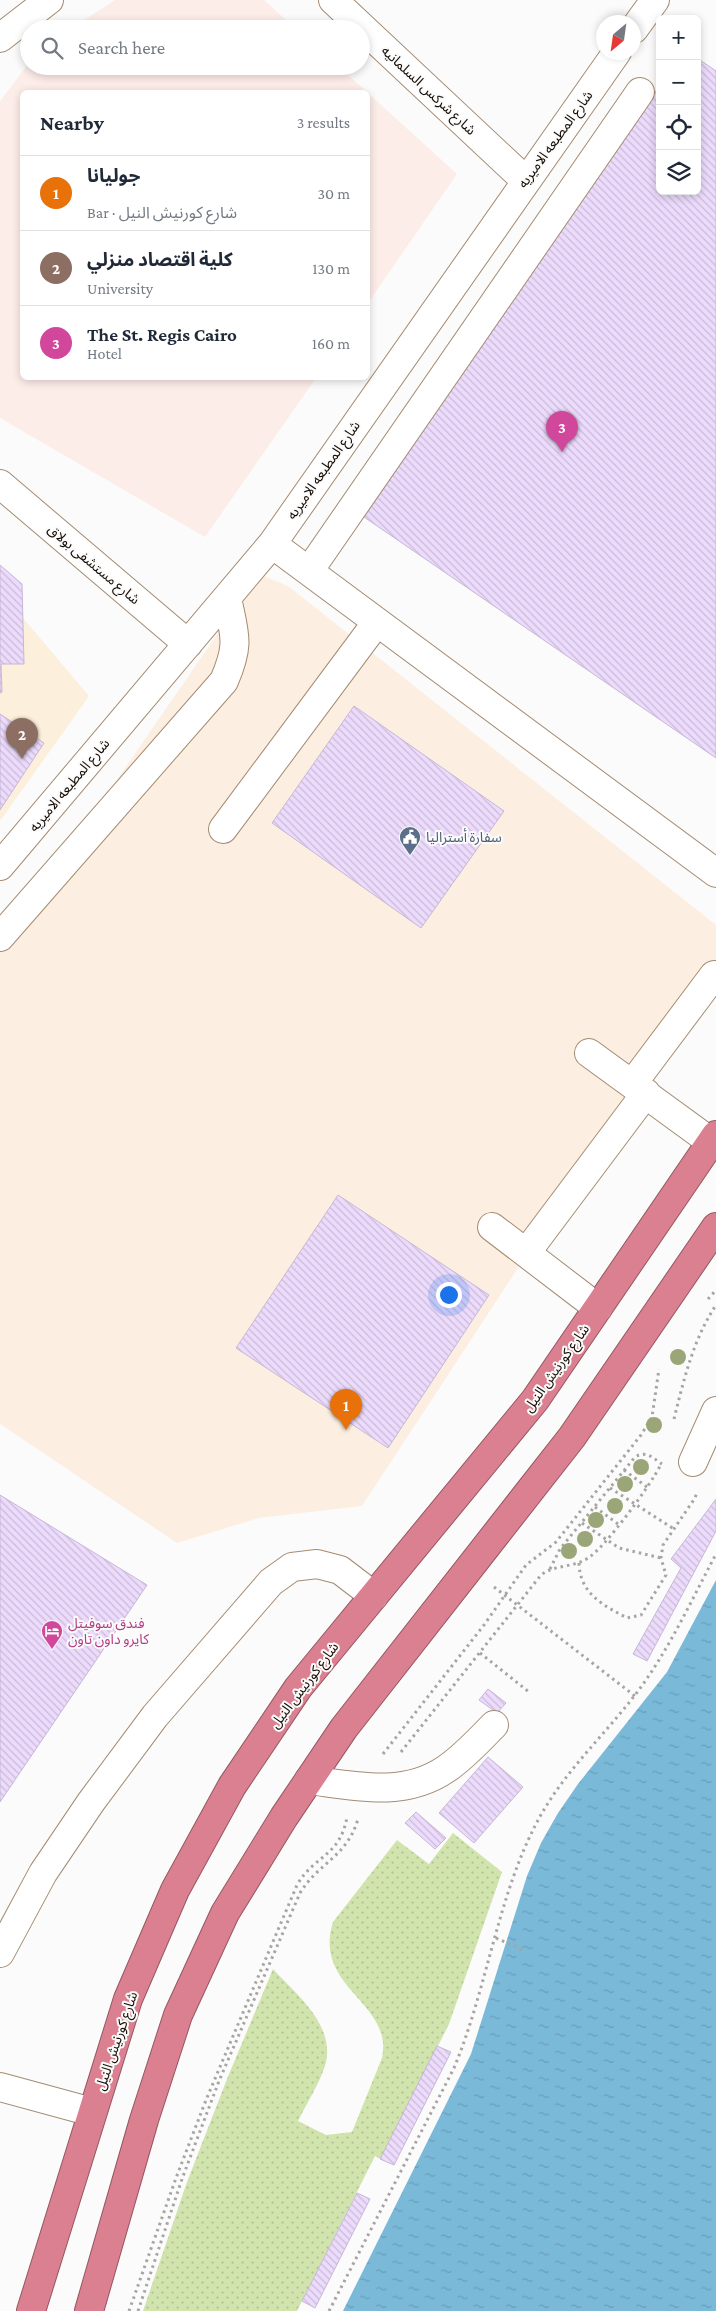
<!DOCTYPE html>
<html lang="en">
<head>
<meta charset="utf-8">
<style>
  :root { --surface:#fff; --page:#f2f2f3; --text:#1f2937; --muted:#747a83; --line:#e0e1e3; --accent:#768331 }
  body { margin:0; font-family:"Crimson Pro","Noto Sans Arabic",serif; background:var(--page); color:var(--text) }
  .controls { position:absolute; right:15px; top:15px; display:grid; overflow:hidden; border-radius:8px; box-shadow:0 2px 8px #0003 }
  .controls button { width:45px; height:45px; display:grid; place-items:center; padding:0; border:0; border-bottom:1px solid var(--line); background:var(--surface); color:var(--text); font:25px sans-serif }
  .compass { position:absolute; left:596px; top:15px; width:45px; height:45px; border-radius:50%; background:var(--surface); box-shadow:0 2px 8px #0003; rotate:209deg }
  .you { position:absolute; left:448px; top:1294px; width:18px; height:18px; margin:-12px; border:4px solid #fff; border-radius:50%; background:#1a73e8; box-shadow:0 0 0 8px #1a73e833 }
  .badge { display:grid; place-items:center; width:32px; height:32px; border-radius:50%; background:var(--accent); color:#fff; font-size:16px; font-weight:700 }
  .pin { position:absolute; translate:-50% -41px; filter:drop-shadow(0 1px 2px #0008) }
  .pin::after { content:''; position:absolute; top:26px; width:18px; height:15px; background:inherit; clip-path:polygon(0 0,100% 0,50% 100%) }
  .list { margin:0; padding:0; list-style:none }
  h2 { display:flex; justify-content:space-between; align-items:center; height:65px; margin:0; padding:0 20px; font-size:21px }
  h2 small { font-size:16px; font-weight:400; color:var(--muted) }
  .list li { display:grid; grid-template-columns:32px 1fr auto; gap:15px; align-items:center; box-sizing:border-box; height:75px; padding:0 20px; border-top:1px solid var(--line) }
  .list b { display:block; font-size:19px; white-space:nowrap }
  .list p { margin:0; font-size:16px; white-space:nowrap; color:var(--muted) }
  .list em { font-size:16px; font-style:normal; color:var(--muted) }
  .icon { flex:none; width:28px; height:28px; fill:none; stroke:currentColor; stroke-width:2; stroke-linecap:round; stroke-linejoin:round }
  .map { position:relative; flex:none; width:716px; height:2311px; overflow:hidden }
  .search { position:absolute; background:var(--surface); box-shadow:0 2px 8px #0003; left:20px; top:20px; width:350px; height:55px; display:flex; align-items:center; gap:12px; box-sizing:border-box; padding:0 18px; border-radius:28px; color:var(--muted); font-size:19px }
  .panel { position:absolute; background:var(--surface); box-shadow:0 2px 8px #0003; left:20px; top:90px; width:350px; height:290px; border-radius:8px }
  .map>svg:first-child { display:block }
</style>
</head>
<body>
<div class="map">
<svg width="716" height="2311" viewBox="0 0 716 2311">
  <defs>
    <pattern id="park-dots" width="8" height="8" patternUnits="userSpaceOnUse" patternTransform="scale(1.25)"><rect width="8" height="8" fill="#d1e4ad"/><path d="M2 2h.1M6 6h.1" fill="none" stroke="#b3c293" stroke-width="1.8" stroke-linecap="round"/></pattern>
    <pattern id="water-ripples" width="26" height="14" patternUnits="userSpaceOnUse" patternTransform="scale(1.25)"><rect width="26" height="14" fill="#7bb9d9"/><path d="M2 4q2-2 4 0t4 0M15 11q2-2 4 0t4 0" fill="none" stroke="#699eb9"/></pattern>
    <pattern id="building-back-hatch" width="6" height="6" patternUnits="userSpaceOnUse" patternTransform="scale(1.25)"><rect width="6" height="6" fill="#ecdbfc"/><path d="M-1 5l2 2M0 0l6 6M5-1l2 2" fill="none" stroke="#cabbd6"/></pattern>
  </defs>
  <rect width="100%" height="100%" fill="#fbfbfb"/>
  <path fill="#fcefe2" d="M259,574l29,12 428,339v41l-354,540 -103,12 -82,25 -177,-119v-475z"/>
  <path fill="#fcefdb" d="M0,591l89,105 -89,125z"/>
  <path fill="#fdede9" d="M115,0h149l32,29h-226z
    M29,63v3h309l29,26h-345v286h294l-111,159 -205,-119v-317z
    M368,93l89,81 -89,129z"/>
  <path fill="url(#park-dots)" d="M453,1833l49,39 -53,152 -68,135 -6,-3 -78,155h-154l44,-129 40,-103 46,-110c23,25 64,57 52,97 -6,18 -18,37 -27,55l28,14 26,-3 30,-74c12,-56 -70,-70 -49,-136l64,-82 32,24z"/>
  <path fill="url(#water-ripples)" d="M716,1580v731h-373l128,-257 56,-178 14,-33 17,-30 20,-29 89,-112z"/>
  <path fill="url(#building-back-hatch)" stroke="#c7b7d6" d="M697,58l19,13v687l-352,-241 296,-432v106h37z
    M0,565l22,19 2,80h-23l1,28 -2,1z
    M354,706l150,105 -83,117 -149,-105z
    M0,714l44,29 -44,67z
    M338,1195l151,100 -101,153 -152,-100z
    M0,1495l147,90 -147,217z
    M716,1499v32l-69,130 -14,-7 48,-86 -10,-9z
    M488,1689l18,14 -9,10 -18,-13z
    M488,1757l35,30 -49,56 -35,-30z
    M416,1812l30,26 -11,11 -30,-26z
    M437,2046l14,6 -57,113 -14,-6z
    M357,2193l13,6 -55,109 -13,-7z"/>
  <g fill="none" stroke-linecap="round" stroke-linejoin="round">
    <g stroke="#a48b72" stroke-width="30">
      <path id="minor" d="M333,0l192,180
        M634,29l21,-29
        M0,38l49,-38
        M0,484l188,160
        M272,544l444,329
        M309,571l331,-479
        M223,829l154,-207
        M0,866l272,-322 345,-492
        M0,937l224,-256c16,-37 11,-45 3,-83
        M589,1053l122,89
        M633,1083l81,-108
        M492,1227l106,81
        M526,1253l120,-160
        M693,1462l23,-51
        M309,1780c46,6 95,18 137,-11 18,-12 33,-29 48,-44
        M0,1953l43,-80 48,-71 64,-86 116,-134 21,-15 25,-3 23,6 34,26
        M0,2087l92,25"/>
    </g>
    <g stroke="#955760" stroke-width="30">
      <path id="highway" d="M31,2311l97,-312 47,-109 57,-104 66,-98 237,-288 181,-265
        M89,2311l55,-191 34,-105 47,-102 59,-96 60,-89 228,-291 144,-210"/>
    </g>
    <path stroke="#a7a4a1" stroke-width="3" stroke-dasharray="2.5 4" stroke-linecap="butt" d="M708,1299l8,-9
      M674,1419c10,-40 19,-79 42,-114
      M624,1470l23,17
      M610,1488l64,41
      M595,1507l23,17
      M582,1523l37,25 42,10
      M579,1563c1,31 24,42 48,55l14,-3 25,-40 -5,-17 2,-13 32,-47 2,-6
      M550,1569l10,-20 75,-92c11,-7 18,1 27,7
      M494,1587l141,109
      M480,1653l49,39
      M401,1752l140,-177c14,-11 33,-7 47,-17 16,-9 64,-75 72,-92
      M383,1754l101,-129 42,-60 30,-23 85,-107 11,-18 7,-48
      M496,1938l27,12
      M129,2311l47,-133 30,-78 91,-215c17,-30 43,-28 50,-68
      M138,2311l44,-132 37,-98 81,-188c18,-30 47,-36 58,-74
      M329,2311l125,-243c33,-79 43,-169 82,-244 25,-49 66,-86 99,-129 33,-43 56,-94 81,-141"/>
    <use href="#minor" stroke="#fff" stroke-width="28"/>
    <use href="#highway" stroke="#da8091" stroke-width="28"/>
  </g>
  <g fill="#9aa677">
    <circle cx="678" cy="1357" r="8"/>
    <circle cx="654" cy="1425" r="8"/>
    <circle cx="641" cy="1467" r="8"/>
    <circle cx="625" cy="1484" r="8"/>
    <circle cx="615" cy="1506" r="8"/>
    <circle cx="596" cy="1520" r="8"/>
    <circle cx="585" cy="1539" r="8"/>
    <circle cx="569" cy="1551" r="8"/>
  </g>
  <defs>
    <g id="civic-pin" transform="scale(1.125)"><path d="M0 17L-7.5 6A9.5 9.5 0 1 1 7.5 6Z" fill="#5c6f8a" stroke="#fbfbfb"/><path d="M-.6-6.5H3V-4.5H.6V-3L4-1V1h2V6H-6V1h2V-1L-.6-3ZM-1.2 2.5V6h2.4V2.5Z" fill="#fff"/></g>
    <g id="hotel-pin" transform="scale(1.125)"><path d="M0 17L-7.5 6A9.5 9.5 0 1 1 7.5 6Z" fill="#d1479c" stroke="#fbfbfb"/><path d="M-6-4.5h1.5V1H6V5H4.5V3h-9V5H-6ZM-4 0a1.8 1.8 0 1 1 3.6 0ZM.5 0V-2.5h3Q6-2.5 6 0Z" fill="#fff"/></g>
  </defs>
  <g fill-rule="evenodd">
    <use href="#civic-pin" x="410" y="837"/>
    <use href="#hotel-pin" x="52" y="1631"/>
  </g>
  <g text-anchor="middle" dominant-baseline="central" stroke-width="4" stroke-linejoin="round" paint-order="stroke">
    <g font-size="14" fill="#150c04" stroke="#fbfbfb">
      <text transform="translate(429 90) rotate(43)">شارع شركس السلمانيه</text>
      <text transform="translate(555 139) rotate(-54)">شارع المطبعه الاميريه</text>
      <text transform="translate(323 470) rotate(-55)">شارع المطبعه الاميريه</text>
      <text transform="translate(94 564) rotate(40)">شارع مستشفى بولاق</text>
      <text transform="translate(69 785) rotate(-50)">شارع المطبعه الاميريه</text>
      <text transform="translate(556 1368) rotate(-55)">شارع كورنيش النيل</text>
      <text transform="translate(304 1685) rotate(-53)">شارع كورنيش النيل</text>
      <text transform="translate(116 2041) rotate(-71)">شارع كورنيش النيل</text>
    </g>
    <g font-size="14" fill="#4e5e75" stroke="#fbfbfb" text-anchor="start">
      <text x="426" y="837">سفارة أستراليا</text>
    </g>
    <g font-size="14" fill="#b23c85" stroke="#fbfbfb" text-anchor="start">
      <text x="68" y="1623">فندق سوفيتل<tspan x="68" dy="16">كايرو داون تاون</tspan></text>
    </g>
  </g>
</svg>
<div class="controls">
<button>+</button>
<button>−</button>
<button><svg class="icon" aria-label="locate" viewBox="0 0 24 24"><circle cx="12" cy="12" r="6"/><path d="M12 2v4M12 18v4M2 12h4M18 12h4"/></svg></button>
<button><svg class="icon" aria-label="layers" viewBox="0 0 24 24"><path d="M12 4l9 5-9 5-9-5zM3 14l9 5 9-5"/></svg></button>
</div>
<svg class="compass" viewBox="-18 -18 36 36"><path d="M0-13l5 13h-10z" fill="#e53935"/><path d="M0 13l5-13h-10z" fill="#747a83"/></svg>
<div class="you"></div>
<div class="pin badge" style="left:346px;top:1430px;background:#e8710a">1</div>
<div class="pin badge" style="left:22px;top:759px;background:#8d6e63">2</div>
<div class="pin badge" style="left:562px;top:452px;background:#d1479c">3</div>
<div class="search"><svg class="icon" aria-label="search" viewBox="0 0 24 24"><circle cx="10" cy="10" r="6"/><path d="M15 15l6 6"/></svg>Search here</div>
<section class="panel">
<h2>Nearby<small>3 results</small></h2>
<ul class="list">
<li><span class="badge" style="background:#e8710a">1</span><div><b>جوليانا</b><p>Bar · شارع كورنيش النيل</p></div><em>30 m</em></li>
<li><span class="badge" style="background:#8d6e63">2</span><div><b>كلية اقتصاد منزلي</b><p>University</p></div><em>130 m</em></li>
<li><span class="badge" style="background:#d1479c">3</span><div><b>The St. Regis Cairo</b><p>Hotel</p></div><em>160 m</em></li>
</ul>
</section>
</div>
</body>
</html>
